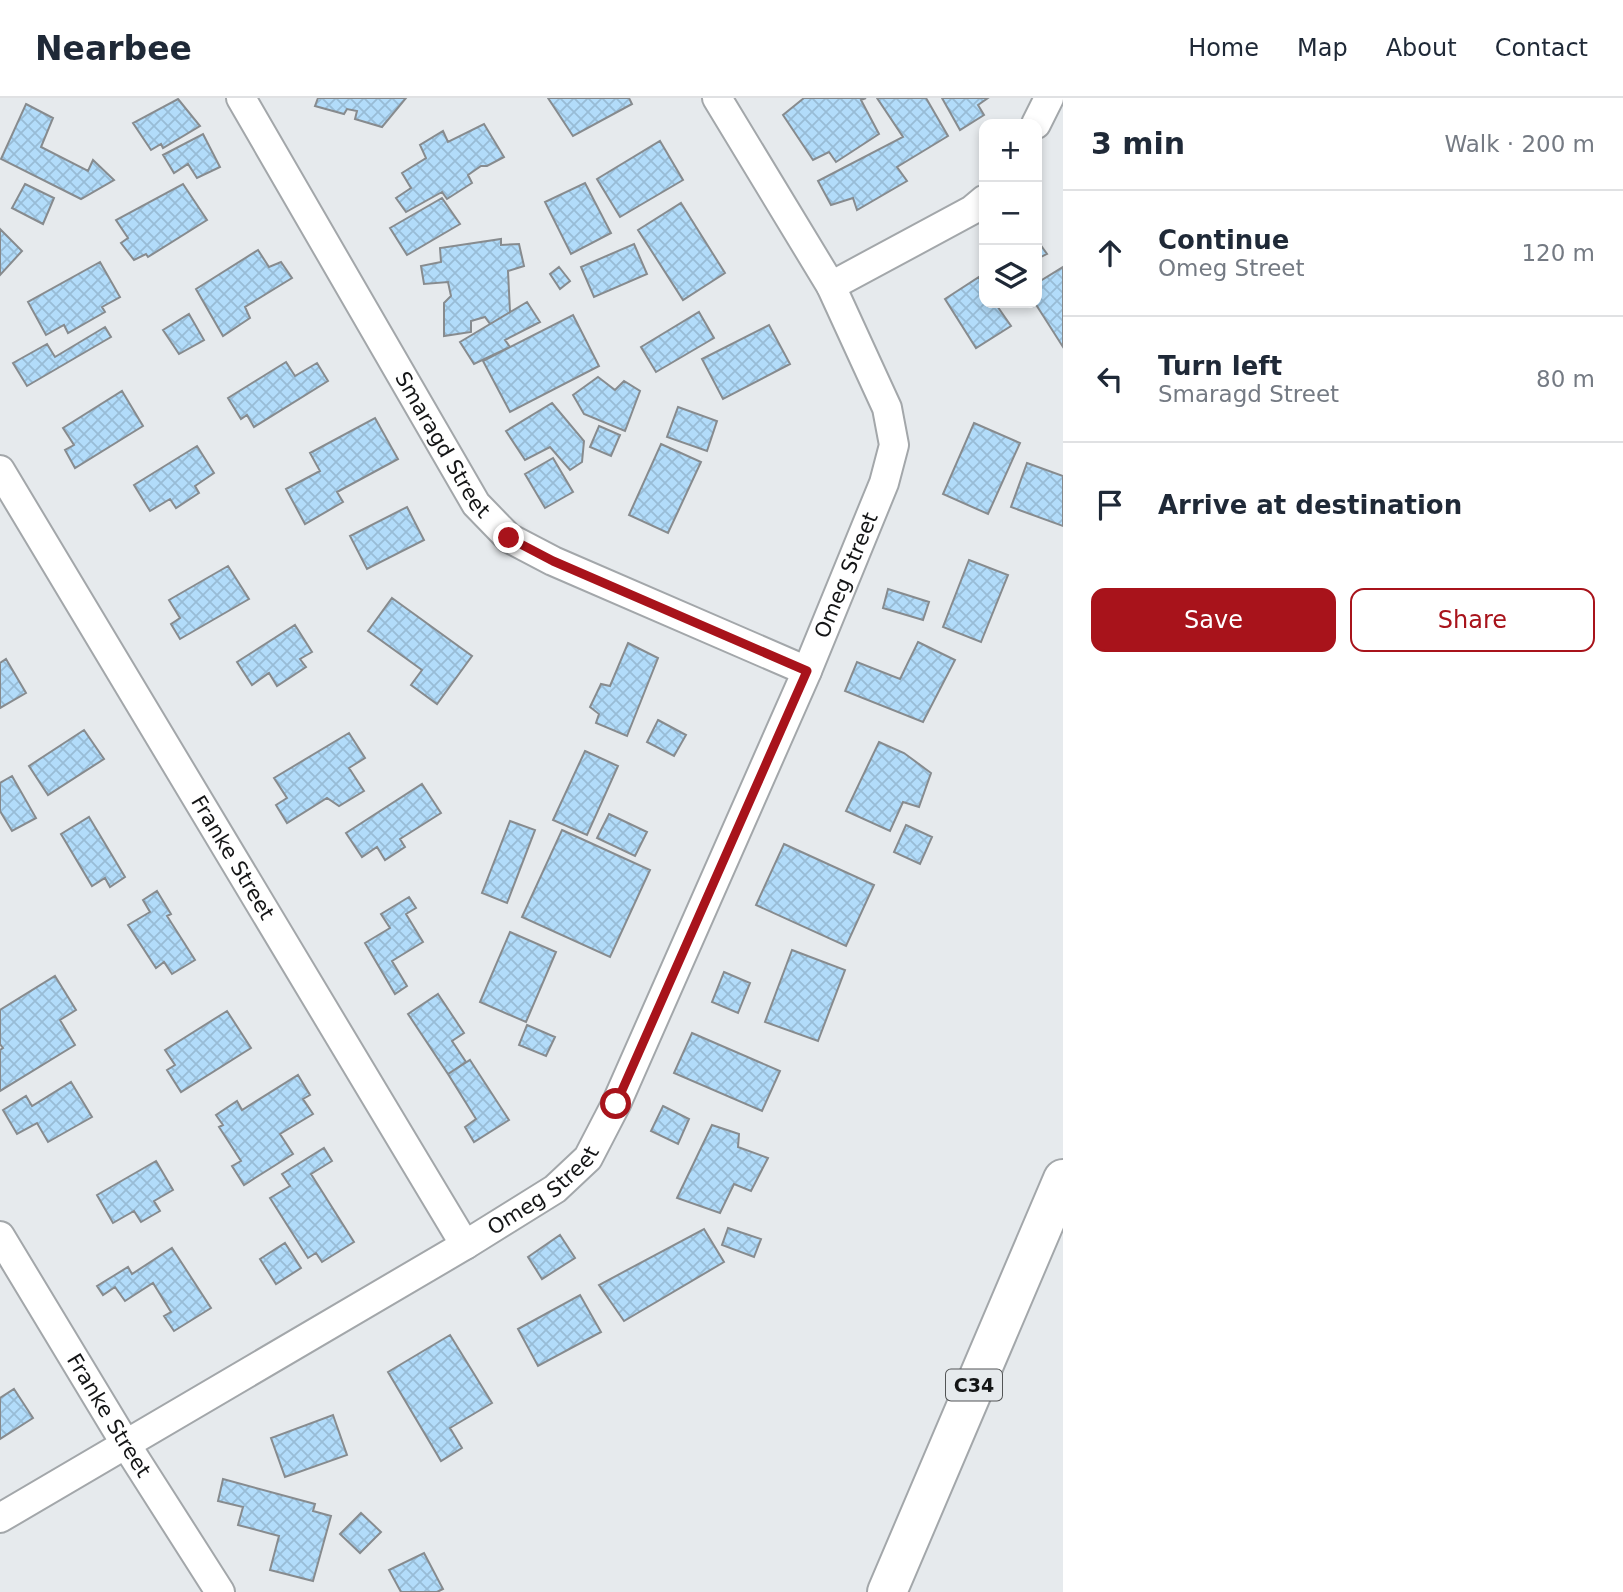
<!DOCTYPE html>
<html lang="en">
<head>
<meta charset="utf-8">
<style>
  :root { --surface:#fff; --page:#f2f2f3; --text:#1f2937; --muted:#747a83; --line:#e0e1e3; --accent:#a8131b }
  body { margin:0; font-family:"DejaVu Sans",sans-serif; background:var(--page); color:var(--text) }
  .controls { position:absolute; right:21px; top:21px; display:grid; overflow:hidden; border-radius:14px; box-shadow:0 4px 10px #0003 }
  .controls button { width:63px; height:63px; display:grid; place-items:center; padding:0; border:0; border-bottom:2px solid var(--line); background:var(--surface); color:var(--text); font:35px sans-serif }
  .stop { position:absolute; width:21px; height:21px; margin:-16px; border:5px solid #a8131b; border-radius:50%; background:#fff }
  .stop.end { background:#a8131b; border-color:#fff; box-shadow:0 2px 7px #0008 }
  .list { margin:0; padding:0; list-style:none }
  h2 { display:flex; justify-content:space-between; align-items:center; height:91px; margin:0; padding:0 28px; font-size:30px }
  h2 small { font-size:23px; font-weight:400; color:var(--muted) }
  .list li { display:grid; grid-template-columns:46px 1fr auto; gap:21px; align-items:center; box-sizing:border-box; height:126px; padding:0 28px; border-top:2px solid var(--line) }
  .list b { display:block; font-size:26px; white-space:nowrap }
  .list p { margin:0; font-size:23px; white-space:nowrap; color:var(--muted) }
  .list em { font-size:23px; font-style:normal; color:var(--muted) }
  .actions { display:flex; gap:14px; padding:21px 28px }
  .actions a { flex:1; padding:16px 0; border:2px solid var(--accent); border-radius:14px; text-align:center; font-size:24px; color:var(--accent) }
  .actions .main { background:var(--accent); color:#fff }
  .icon { flex:none; width:38px; height:38px; fill:none; stroke:currentColor; stroke-width:2; stroke-linecap:round; stroke-linejoin:round }
  .map { position:relative; flex:none; width:1063px; height:1494px; overflow:hidden }
  header { display:flex; align-items:center; gap:42px; box-sizing:border-box; height:98px; padding:0 35px; background:var(--surface); border-bottom:2px solid var(--line) }
  header strong { font-size:33px }
  nav { display:flex; gap:38px; margin-inline-start:auto; font-size:24px }
  main { display:flex }
  aside { flex:1; background:var(--surface) }
  .map>svg:first-child { display:block }
</style>
</head>
<body>
<header>
<strong>Nearbee</strong>
<nav><a>Home</a><a>Map</a><a>About</a><a>Contact</a></nav>
</header>
<main>
<div class="map">
<svg width="1063" height="1494" viewBox="0 0 1063 1494">
  <defs>
    <pattern id="building-cross-hatch" width="8" height="8" patternUnits="userSpaceOnUse" patternTransform="scale(1.75)"><rect width="8" height="8" fill="#b2dcfa"/><path d="M0 0l8 8M0 8l8-8" fill="none" stroke="#98bcd6"/></pattern>
  </defs>
  <rect width="100%" height="100%" fill="#e6eaed"/>
  <path fill="url(#building-cross-hatch)" stroke="#878b8e" stroke-width="2" d="M318,0h88l-24,29 -27,-8 2,-8 -10,-2 -3,5 -29,-8z
    M548,0h81l3,6 -59,32z
    M804,0h62l-5,2 18,34 -43,28 -7,-10 -16,8 -30,-45z
    M877,0h49l22,38 -51,31 10,14 -50,29 -4,-12 -22,7 -13,-24 85,-44z
    M942,0h46l-10,7 6,10 -24,15z
    M178,1l22,27 -37,22 -2,-4 -10,6 -18,-27z
    M26,6l27,14 -12,29 47,24 5,-11 21,20 -33,19 -80,-40z
    M484,26l20,33 -17,9h-6l-13,9 4,8 -25,16 -5,-7 -36,20 -10,-14 15,-10 -9,-15 24,-15 -6,-13 23,-14 5,11z
    M203,36l17,33 -23,11 -9,-14 -14,9 -11,-18z
    M660,43l23,39 -63,37 -23,-38z
    M585,85l26,50 -40,21 -26,-52z
    M25,86l29,14 -11,26 -31,-16z
    M183,86l24,36 -59,37 -2,-3 -12,6 -13,-17 7,-5 -12,-18z
    M442,100l18,26 -53,31 -17,-27z
    M681,105l44,70 -42,27 -45,-70z
    M0,131l22,22 -22,24z
    M501,141v6l18,-1 5,22 -16,5 2,41 -20,12 -5,-7 -14,4v11l-27,4v-33l7,-7 -3,-14 -24,2 -3,-18 20,-4 -1,-14z
    M1037,142l10,14 -10,5z
    M634,146l13,30 -53,23 -13,-30z
    M258,152l11,17 12,-5 11,16 -47,29 5,11 -27,18 -27,-47z
    M100,164l20,35 -18,10 3,5 -37,21 -4,-8 -18,10 -18,-33z
    M559,169l11,14 -10,8 -10,-15z
    M1063,169v80l-28,-44h2v-20z
    M979,179l5,8v18h11l16,23 -35,22 -31,-49z
    M527,204l13,20 -35,18 5,7 -36,17 -14,-22z
    M699,214l15,26 -58,34 -15,-25z
    M189,216l15,26 -25,14 -16,-24z
    M573,217l26,51 -89,46 -27,-51z
    M769,227l21,39 -67,35 -21,-40z
    M105,229l6,10 -84,49 -14,-23 34,-19 8,13z
    M286,264l9,14 22,-13 11,18 -74,46 -7,-12 -6,4 -13,-21z
    M598,279l17,13 9,-9 16,10 -15,40 -41,-17 -11,-19z
    M122,293l21,35 -68,42 -10,-18 9,-5 -11,-17z
    M552,305l32,38 -2,21 -12,8 -20,-23 -25,13 -19,-29z
    M678,309l39,14 -10,30 -40,-14z
    M375,320l23,41 -61,33 6,10 -38,22 -19,-35 34,-18 -10,-18z
    M974,325l46,20 -32,71 -45,-20z
    M599,328l21,9 -9,21 -21,-9z
    M661,346l40,18 -33,71 -39,-18z
    M197,348l17,27 -19,13 4,7 -23,15 -6,-9 -20,12 -16,-26z
    M553,360l20,34 -28,16 -20,-34z
    M1027,365l36,13v50l-52,-19z
    M407,409l17,33 -57,29 -17,-33z
    M969,462l39,15 -27,67 -38,-15z
    M228,468l21,33 -69,40 -9,-15 9,-6 -11,-18z
    M888,491l41,13 -6,18 -40,-12z
    M392,500l80,58 -35,48 -26,-19 11,-15 -54,-39z
    M295,527l17,27 -12,7 6,8 -29,19 -8,-13 -17,12 -15,-23z
    M918,544l37,18 -32,62 -78,-31 12,-29 43,17z
    M628,545l30,15 -31,78 -31,-13 3,-9 -9,-7 11,-23 9,2z
    M6,561l20,34 -26,15v-45z
    M658,622l28,15 -12,21 -27,-14z
    M84,632l20,29 -56,36 -19,-29z
    M349,635l16,25 -16,10 15,23 -25,15 -12,-8 -40,25 -11,-18 11,-7 -13,-20z
    M879,644l25,11 27,20 -12,34 -16,-5 -13,29 -44,-20z
    M585,653l33,15 -31,69 -34,-15z
    M12,678l24,42 -24,13 -12,-20v-28z
    M422,686l19,29 -41,26 5,8 -20,13 -8,-13 -15,10 -16,-24z
    M609,716l38,18 -12,24 -38,-18z
    M89,719l36,60 -15,10 -5,-9 -13,8 -31,-52z
    M510,723l25,9 -28,73 -25,-10z
    M906,727l26,12 -12,27 -26,-12z
    M562,732l88,40 -40,87 -88,-40z
    M784,746l90,41 -28,61 -90,-41z
    M157,793l14,23 -4,2 28,44 -23,14 -8,-12 -8,6 -28,-43 22,-13 -7,-12z
    M409,799l7,11 -10,6 17,28 -31,19 15,25 -12,8 -30,-51 25,-15 -9,-14z
    M510,834l46,20 -30,70 -46,-20z
    M792,852l53,20 -27,71 -53,-19z
    M724,874l26,11 -12,30 -26,-11z
    M55,878l21,34 -16,10 15,25 -75,46v-41l3,-2 -3,-4v-34z
    M438,896l26,39 -12,8 14,21 -18,12 -40,-60z
    M227,913l24,37 -70,44 -14,-22 8,-5 -10,-15z
    M527,927l28,12 -9,19 -27,-11z
    M692,935l88,38 -18,40 -88,-38z
    M470,962l39,60 -35,22 -9,-15 11,-8 -28,-45z
    M298,977l12,20 -7,4 10,15 -33,20 13,20 -49,31 -12,-19 9,-5 -22,-34 4,-2 -7,-10 21,-14 5,9z
    M71,984l21,35 -44,25 -11,-19 -20,11 -14,-24 23,-14 6,10z
    M663,1008l26,13 -11,25 -27,-13z
    M712,1027l27,9 -1,13 30,11 -17,33 -17,-7 -14,29 -43,-15z
    M324,1050l8,13 -21,13 43,68 -32,20 -6,-9 -8,5 -38,-60 20,-12 -8,-12z
    M156,1063l17,29 -19,11 6,10 -19,11 -7,-11 -21,12 -16,-28z
    M728,1130l33,11 -7,18 -32,-12z
    M704,1131l20,33 -100,59 -25,-36z
    M560,1137l15,23 -33,21 -14,-22z
    M285,1145l16,25 -25,16 -16,-25z
    M172,1150l39,60 -37,23 -10,-15 7,-4 -18,-29 -28,18 -10,-14 -12,8 -6,-9 31,-19 4,7z
    M580,1197l21,37 -63,34 -20,-37z
    M450,1237l42,68 -42,25 12,20 -21,13 -53,-89z
    M14,1291l19,29 -33,21v-41z
    M333,1317l14,40 -62,22 -14,-39z
    M223,1381l92,25 -2,7 18,5 -18,65 -43,-11 9,-34 -41,-11 5,-18 -25,-6z
    M361,1415l20,19 -21,21 -20,-19z
    M424,1455l19,36 -6,3h-36l-12,-22z"/>
  <g fill="none" stroke-linecap="round" stroke-linejoin="round">
    <g stroke="#a3a7aa" stroke-width="32">
      <g id="street">
        <path id="s1" d="M241,0l235,406 33,34 44,23 254,110"/>
        <path d="M1036,26l13,-26"/>
        <path d="M831,188l141,-76 12,-10"/>
        <path id="s2" d="M0,372l465,775"/>
        <path id="s3" d="M0,1138l125,207 95,149"/>
        <path id="s4" d="M0,1420l465,-273 90,-56 33,-31 28,-54 191,-433 77,-188 10,-38 -7,-37 -56,-122 -114,-188"/>
      </g>
    </g>
    <g stroke="#a3a7aa" stroke-width="42">
      <path id="primary" d="M887,1494l176,-413"/>
    </g>
    <use href="#street" stroke="#fff" stroke-width="28"/>
    <use href="#primary" stroke="#fff" stroke-width="38"/>
  </g>
  <g fill="none" stroke-linecap="round" stroke-linejoin="round">
    <path stroke="#a8131b" stroke-width="9" d="M509,440l44,23 254,110 -191,433"/>
  </g>
  <g text-anchor="middle" dominant-baseline="central" stroke-width="6" stroke-linejoin="round" paint-order="stroke">
    <rect fill="#e6eaed" stroke="#535556" stroke-width="2" x="946" y="1271.5" width="56" height="31" rx="5"/>
    <g font-size="19" font-weight="bold" fill="#141516">
      <text x="974" y="1287">C34</text>
    </g>
    <g font-size="21" fill="#141516" stroke="#e6eaed">
      <text stroke="none"><textPath href="#s1" startOffset="401">Smaragd Street</textPath></text>
      <text stroke="none"><textPath href="#s4" startOffset="1328">Omeg Street</textPath></text>
      <text stroke="none"><textPath href="#s2" startOffset="452">Franke Street</textPath></text>
      <text stroke="none"><textPath href="#s4" startOffset="635">Omeg Street</textPath></text>
      <text stroke="none"><textPath href="#s3" startOffset="210">Franke Street</textPath></text>
    </g>
  </g>
</svg>
<div class="controls">
<button>+</button>
<button>−</button>
<button><svg class="icon" aria-label="layers" viewBox="0 0 24 24"><path d="M12 4l9 5-9 5-9-5zM3 14l9 5 9-5"/></svg></button>
</div>
<div class="stop" style="left:616px;top:1006px"></div>
<div class="stop end" style="left:509px;top:440px"></div>
</div>
<aside>
<h2>3 min<small>Walk · 200 m</small></h2>
<ul class="list">
<li><svg class="icon" aria-label="ahead" viewBox="0 0 24 24"><path d="M12 20V5M6 11l6-6 6 6"/></svg><div><b>Continue</b><p>Omeg Street</p></div><em>120 m</em></li>
<li><svg class="icon" aria-label="left" viewBox="0 0 24 24"><path d="M17 20v-9H6M10 6l-5 5 5 5"/></svg><div><b>Turn left</b><p>Smaragd Street</p></div><em>80 m</em></li>
<li><svg class="icon" aria-label="arrive" viewBox="0 0 24 24"><path d="M6 21V4h12l-3 4 3 4H6"/></svg><div><b>Arrive at destination</b></div></li>
</ul>
<div class="actions"><a class="main">Save</a><a>Share</a></div>
</aside>
</main>
</body>
</html>
